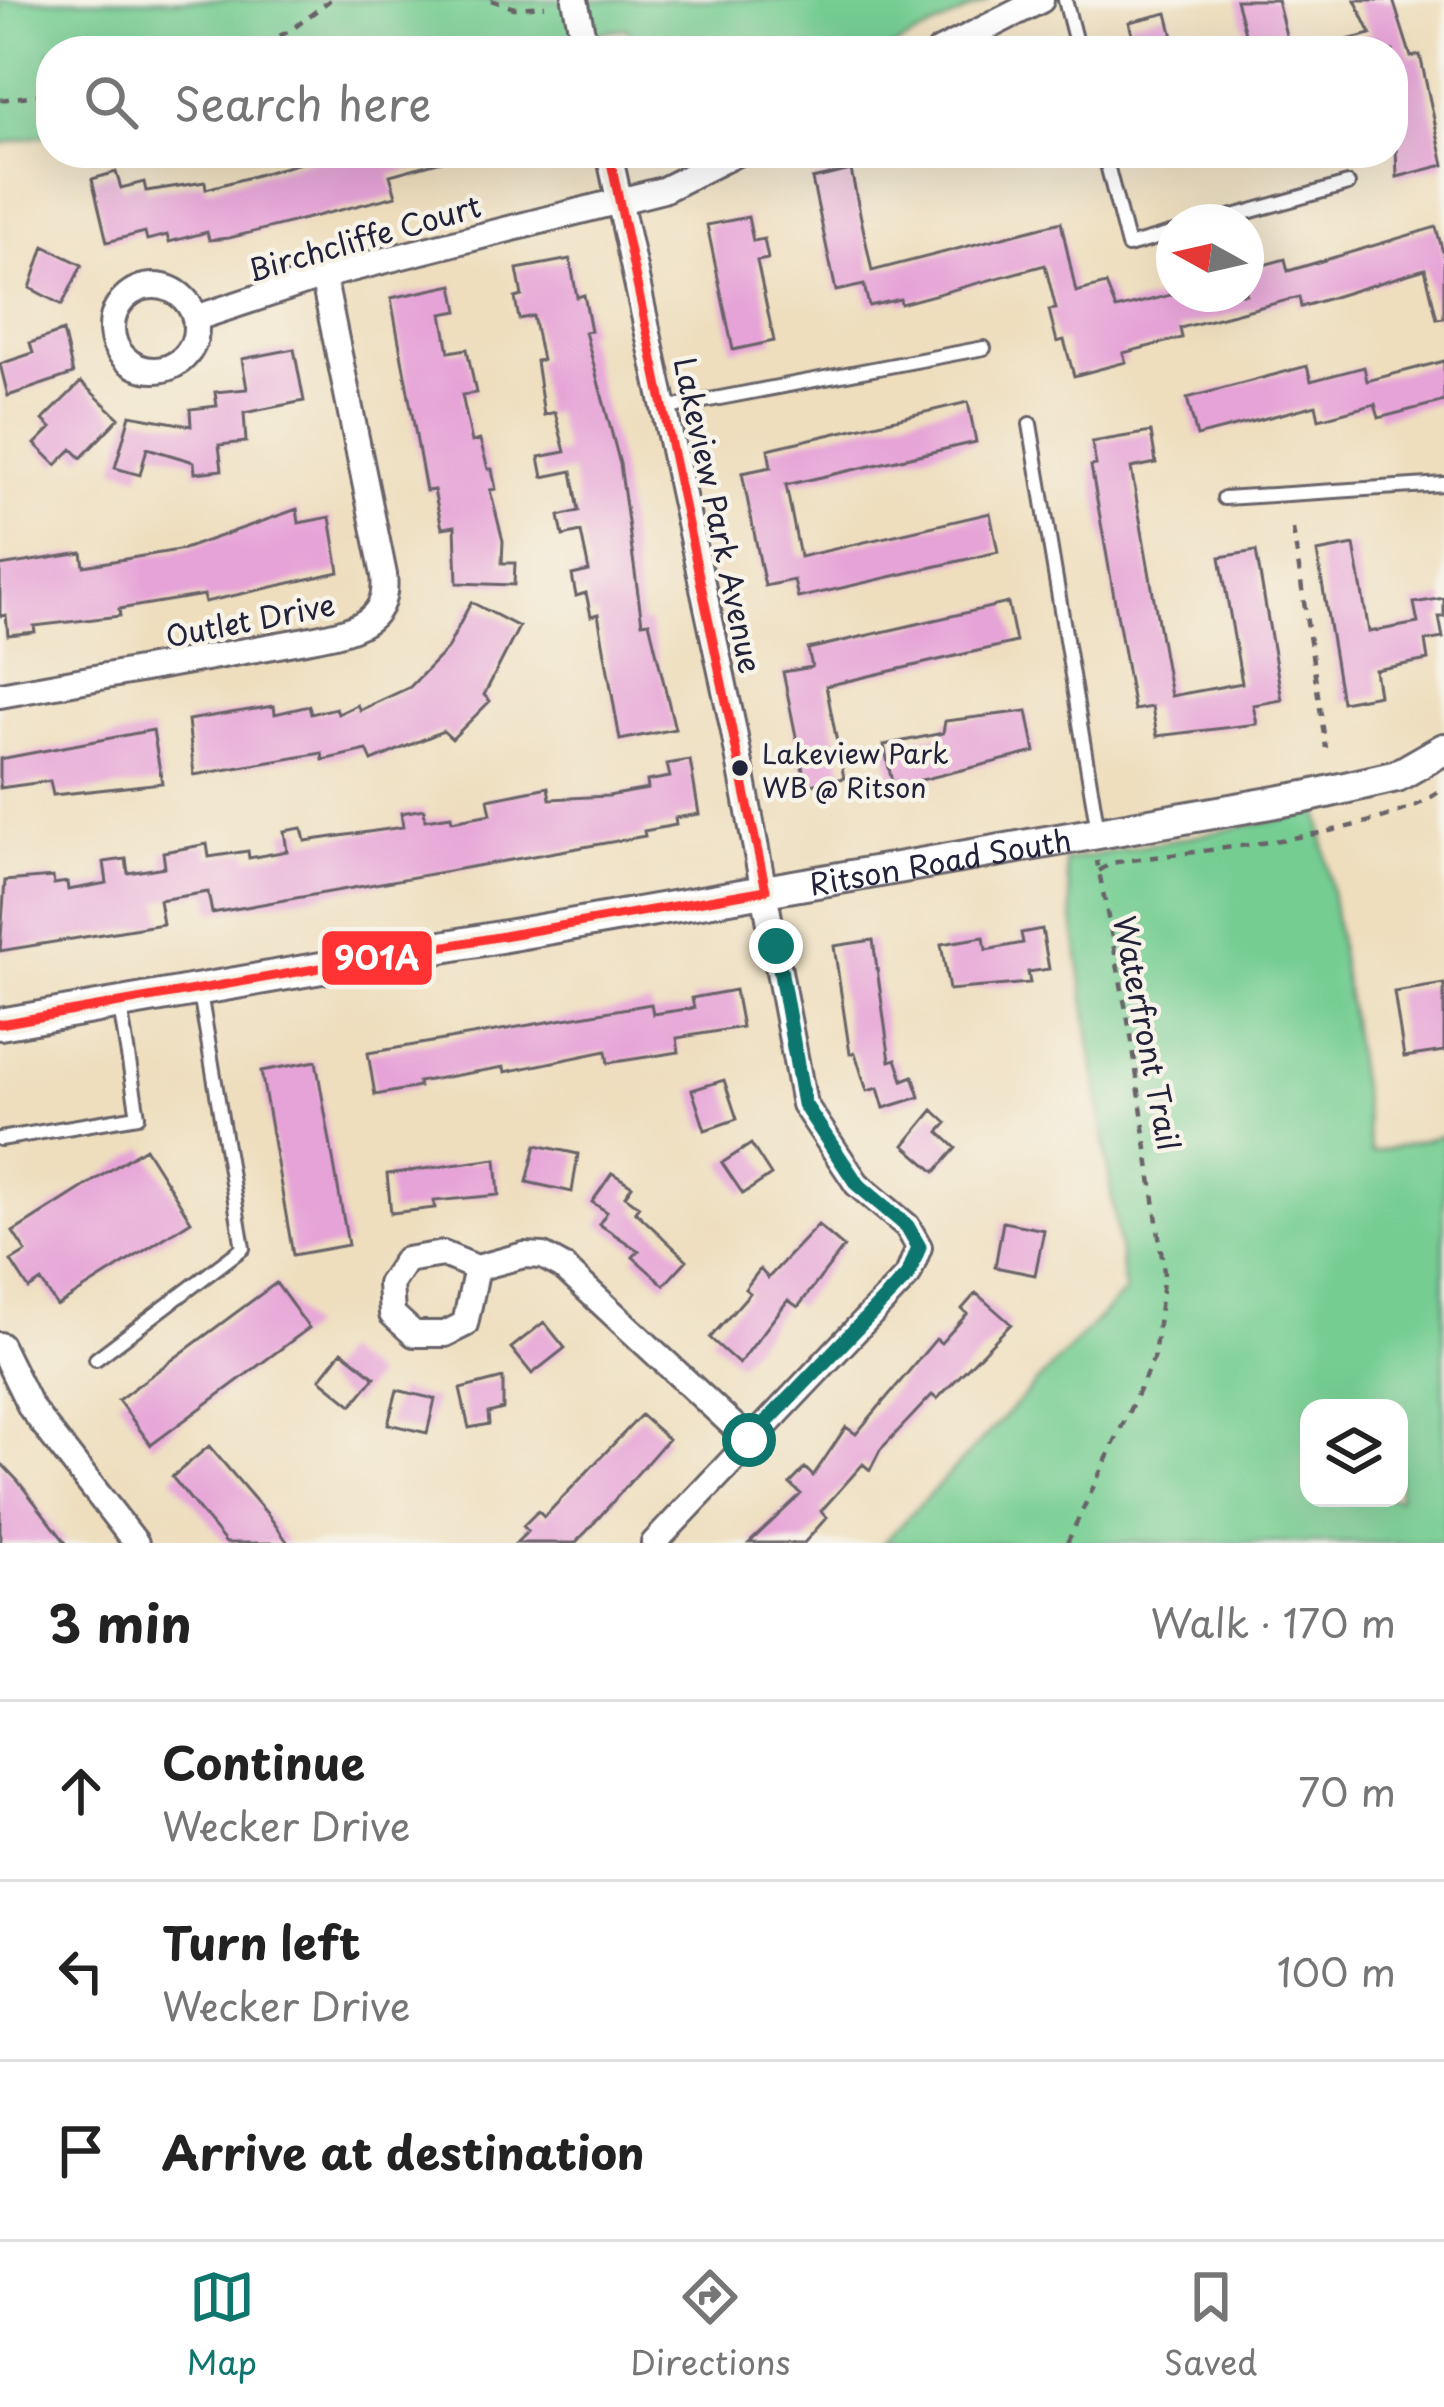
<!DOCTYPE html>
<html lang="en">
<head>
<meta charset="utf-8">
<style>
  :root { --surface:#fff; --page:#f2f2f2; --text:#222; --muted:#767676; --line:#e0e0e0; --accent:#0f766e }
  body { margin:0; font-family:"Playpen Sans",sans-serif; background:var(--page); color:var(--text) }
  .controls { position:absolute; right:36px; bottom:36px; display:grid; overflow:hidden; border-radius:24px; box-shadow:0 12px 48px #0002 }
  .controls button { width:108px; height:108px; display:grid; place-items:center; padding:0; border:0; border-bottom:3px solid var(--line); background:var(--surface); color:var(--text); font:60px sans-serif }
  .compass { position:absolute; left:1156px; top:204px; width:108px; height:108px; border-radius:50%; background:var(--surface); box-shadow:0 12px 48px #0002; rotate:278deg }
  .stop { position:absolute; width:36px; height:36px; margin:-27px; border:9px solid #0f766e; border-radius:50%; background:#fff }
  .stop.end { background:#0f766e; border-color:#fff; box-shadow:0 3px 12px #0008 }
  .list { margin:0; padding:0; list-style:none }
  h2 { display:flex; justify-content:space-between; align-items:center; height:156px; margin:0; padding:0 48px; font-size:51px }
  h2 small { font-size:39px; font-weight:400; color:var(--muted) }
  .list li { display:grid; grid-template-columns:78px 1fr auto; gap:36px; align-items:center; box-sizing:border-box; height:180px; padding:0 48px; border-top:3px solid var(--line) }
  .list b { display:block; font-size:45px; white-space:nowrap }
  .list p { margin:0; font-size:39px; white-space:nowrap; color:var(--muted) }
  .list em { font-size:39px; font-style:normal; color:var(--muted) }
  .icon { flex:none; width:66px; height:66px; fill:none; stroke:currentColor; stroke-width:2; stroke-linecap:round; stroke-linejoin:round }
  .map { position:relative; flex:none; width:1444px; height:1543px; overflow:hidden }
  .search { position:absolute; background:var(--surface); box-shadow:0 12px 48px #0002; left:36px; right:36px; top:36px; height:132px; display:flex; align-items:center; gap:30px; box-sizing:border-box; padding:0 42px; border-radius:48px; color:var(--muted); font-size:45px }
  .sheet { height:696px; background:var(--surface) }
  nav { display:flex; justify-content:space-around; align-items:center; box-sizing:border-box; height:168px; border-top:3px solid var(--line); background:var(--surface); font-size:33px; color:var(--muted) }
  nav a { display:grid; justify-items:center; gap:6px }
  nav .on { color:var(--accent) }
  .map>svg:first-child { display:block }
</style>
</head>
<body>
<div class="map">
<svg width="1444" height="1543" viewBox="0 0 1444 1543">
  <rect width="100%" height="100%" fill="#f7f3e8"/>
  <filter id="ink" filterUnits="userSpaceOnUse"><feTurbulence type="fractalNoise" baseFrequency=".00833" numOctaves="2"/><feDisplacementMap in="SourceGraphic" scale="24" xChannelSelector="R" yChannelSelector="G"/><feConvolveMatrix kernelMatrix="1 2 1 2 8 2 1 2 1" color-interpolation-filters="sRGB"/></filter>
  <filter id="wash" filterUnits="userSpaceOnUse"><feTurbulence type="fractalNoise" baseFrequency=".004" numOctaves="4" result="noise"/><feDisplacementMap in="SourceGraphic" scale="48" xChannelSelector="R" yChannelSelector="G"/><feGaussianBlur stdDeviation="2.7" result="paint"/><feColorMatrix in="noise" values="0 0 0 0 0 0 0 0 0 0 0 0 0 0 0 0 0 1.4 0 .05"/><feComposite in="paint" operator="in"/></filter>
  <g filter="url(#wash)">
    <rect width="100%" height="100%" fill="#eedebe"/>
    <path fill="#75cd92" stroke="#4c7866" stroke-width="3" fill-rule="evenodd" d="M0,0h989l-104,51h-251l-6,-23 -126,23h-451v83l-51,10z
      M1319,812l52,341 73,-18v408h-561l242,-252 -60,-430zM1399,1408v90h-90v-90z"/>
    <g id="blocks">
      <path fill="#e6a3d7" d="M1236,0h41l13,51h-40z
        M1355,0h38l18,57 9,-2 24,110 -47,12 -4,-126h-61l-1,-7 40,-10z
        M1167,13l9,36 -40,2 -7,-29z
        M337,153h112v6l-59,16 6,21 -167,42 -20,2 -2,-8 -38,10 -2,-7 -20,5 -2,-8 -38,10 -15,-63 24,-7 5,16 23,-6 2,9 59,-9 1,7z
        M851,170l21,101 189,-49 15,70 30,-8 10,25 58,-15h72v-24l39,-11 3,12 148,-44 8,29v62l-7,1 -12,-50 -124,38 -2,-10 -119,31 2,10 -59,15 3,9 -52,14 -10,-36 -7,2 -8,-32 7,-1 -11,-44 -144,39 -1,-5 -31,7 -5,-21 -28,6 -24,-112z
        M748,217l5,24 11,-2 4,20 -11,2 17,80 -41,9 -26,-125z
        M44,246l38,19 -20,40 -32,-17z
        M570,259l7,38 7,-2 7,36 -6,1 35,132 22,159 7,-1 26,107 -55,11 -22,-126 -7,2 -5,-23 -10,3 -4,-21 17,-4 -8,-39 -18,4 -4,-20 20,-5 -7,-40 -29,6 -4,-20 26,-5 -10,-40 -11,3 -8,-54 6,-1 -9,-44 -14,3 -4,-21 7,-2 -5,-27z
        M453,285l5,26 -16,3 7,38 18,-3 9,44 -14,2 10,47 8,-2 8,29h4l4,20 -6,1 13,51 -1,22h13l-1,22 -57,-2 -2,-57 -13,2 -8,-38 -8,1 -35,-193z
        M63,331l10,43 -65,22 -8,-32 33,-11 -3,-10z
        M294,349l10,52 -60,12 2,29 -27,3 3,25 -27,3 -1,-11 -47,-14 -7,27 -25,-7 15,-53 61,11 -1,-17 27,-3 -2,-14 32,-3 -5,-30z
        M1444,361v40l-65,17 -4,-14 -56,15 -3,-14 -119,31 -10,-38 120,-32 4,15 53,-14 3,14z
        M81,382l38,36 -38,40 -9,-9 -16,16 -21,-21 16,-16 -8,-8z
        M968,402l8,40 -190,43 14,72 190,-44 8,39 -200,46 -4,-18 -29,6 -23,-113 29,-6 -3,-18z
        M1151,432l5,31 -25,5 40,228 71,-13 -22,-126 36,-6 26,149 -29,5 4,19 -100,12 -5,-29 -18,3 -43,-244 5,-1 -4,-23z
        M297,509l2,14 31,-6 9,55 -134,30 -1,-7 -85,14 1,7 -86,10 1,6 -27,3 -2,-20 -6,1v-50l82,-13 2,13 100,-17z
        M1354,545l15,87 49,-9 -4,-20 30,-5v19h-5l4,21 -18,3 3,19 -53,10 4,25 -37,7 -25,-150z
        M471,602l48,25 -35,68 6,6 -38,38 -9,-8 -71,30 -5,-11 -44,10 -1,-7 -128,22 -6,-55 86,-14 1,8 34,-8 2,8 25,-6 2,6 19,-9 3,5 50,-23 37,-38z
        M1008,603l8,39 -190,44 18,92 -38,8 -23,-114 29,-5 -4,-18z
        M1027,711l8,41 -142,35 -9,-42 59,-12 2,-12z
        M153,730l9,53 -109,12 -3,-14 -50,7v-29z
        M690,760l9,54 -24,4 1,7 -32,6 1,5 -433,77 -4,-21 -49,8 4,24 -163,27 5,-70 48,-4 1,7 13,-2 1,8 39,-7 -3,-21 22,-3 2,14 37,-6 -2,-15 23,-4 21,-4 2,13 39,-6 1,7 38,-7 -3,-20 18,-3 3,13 98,-14 -2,-14 23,-4 1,11 26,-4 1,5 39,-7 -3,-15 60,-12 2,12 58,-3 40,-7 -1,-8 23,-4 -3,-13z
        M1042,929l7,40 -21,3 2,11 -81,7 -8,-46 43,-7 2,13 37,-7 -2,-10z
        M873,940l17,121 6,-2 7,21 10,-4 7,21 -36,11 -6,-20 -11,3 -12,-38 -5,1 -16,-108z
        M1444,984v67l-40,6 -10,-65z
        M735,990l7,37 -65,11 2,14 -71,11 -2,-12 -101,21 -1,-5 -86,15 1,5 -44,8 -7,-42 283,-49 2,10 41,-6 -2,-10z
        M316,1061l32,184 -55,10 -32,-184z
        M724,1080l13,39 -32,11 -13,-40z
        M933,1110l14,13 -8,9 17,16 -21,24 -31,-27z
        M751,1144l20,31 -28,19 -21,-31z
        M536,1145l42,9 -6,38 -45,-10z
        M145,1148l46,73 -134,85 -16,-25 -12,8 -18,-28 15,-9 -13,-20z
        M496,1159l3,36 -65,6 1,7 -44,5 -4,-39z
        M612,1173l20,13 -7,10 14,10 -4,5 52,49 -23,25 -31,-28 6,-6 -40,-27 8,-12 -15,-10z
        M1003,1222l41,8 -9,45 -40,-8z
        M818,1225l26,22 -46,60 -10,-7 -49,64 -29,-26 40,-45 -5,-4 15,-20 8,9z
        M276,1283l33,45 -158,117 -33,-45z
        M976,1293l35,31 -74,75 -5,-4 -52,55 -10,20 -7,-6 -42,47 6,6 -23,26h-55l52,-49 -11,-10 15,-16 8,8 33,-49 10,7 80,-95 5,4 26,-29 -5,-5z
        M544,1322l21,26 -33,26 -21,-26z
        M342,1351l33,26 -23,28 -32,-26z
        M503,1378v31l-15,4 1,11 -20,4 -9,-39z
        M397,1390l38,9 -8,34 -39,-9z
        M641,1415l27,24 -81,92 -12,12h-59l12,-12 -5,-5 15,-15 6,6z
        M209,1446l60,70 19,27h-62l-35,-43 -19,-23z
        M0,1462l18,19 48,62h-66z"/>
    </g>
  </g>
  <g filter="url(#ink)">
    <use href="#blocks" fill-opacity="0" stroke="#696469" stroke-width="3"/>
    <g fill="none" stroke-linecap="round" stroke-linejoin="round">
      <g stroke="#696469" stroke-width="18">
        <path id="service" d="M1065,0l13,51
          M1104,153l24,93 46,-13
          M1212,222l136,-38
          M667,408l317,-60
          M1030,424l68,407
          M1224,498l220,-14
          M0,1139l138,-23 -18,-109
          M96,1359l147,-111 -43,-255"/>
      </g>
      <g stroke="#696469" stroke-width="30">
        <path id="minor" d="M575,0l11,51
          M940,51l101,-51
          M609,153l124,574 71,377 53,80 50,42 12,21 -11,28 -254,268
          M112 328a42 42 0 1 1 84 0a42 42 0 1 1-84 0Z
          M196,318l127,-42 340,-86 74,-37
          M0,695l306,-55c41,-8 84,-14 78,-65l-61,-299
          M477,1268l-12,56 -20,10h-31l-22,-20 -2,-30 16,-24 37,-6 34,14 47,-13 19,1 20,11 186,173
          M0,1345l31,63 105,135"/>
      </g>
      <g stroke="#696469" stroke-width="36">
        <g id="tertiary">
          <path id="s1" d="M0,1024l1305,-227 92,-21 47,-27"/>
        </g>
      </g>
      <path stroke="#696469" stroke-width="4.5" stroke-dasharray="9 9" stroke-linecap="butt" d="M491,0l23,8 31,-2
        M247,51l43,-20 40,-31
        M0,100l51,-7
        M1293,529l33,219
        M1099,871l12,-8c74,-12 284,-27 333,-76
        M1067,1543l87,-185 10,-86 -32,-231 -35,-180"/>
      <use href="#service" stroke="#fff" stroke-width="12"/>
      <use href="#minor" stroke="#fff" stroke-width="24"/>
      <use href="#tertiary" stroke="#fff" stroke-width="30"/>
      <g stroke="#f7f3e8" stroke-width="18">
        <path id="bus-1" d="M0,1024l766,-134 -157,-737"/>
      </g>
      <use href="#bus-1" stroke="#f33" stroke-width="9"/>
    </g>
  </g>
  <g fill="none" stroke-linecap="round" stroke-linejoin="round" filter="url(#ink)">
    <path stroke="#0f766e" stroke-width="15" d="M749,1440l159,-165 11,-28 -12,-21 -50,-42 -53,-80 -28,-158"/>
  </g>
  <circle fill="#22223b" stroke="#f7f3e8" stroke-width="4.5" cx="740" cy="768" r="10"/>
  <g text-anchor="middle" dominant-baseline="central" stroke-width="9" stroke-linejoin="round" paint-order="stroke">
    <g font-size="27" fill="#22223b" stroke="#f7f3e8" text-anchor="start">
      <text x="762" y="752">Lakeview Park<tspan x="762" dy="34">WB @ Ritson</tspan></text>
    </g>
    <g font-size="30" fill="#22223b" stroke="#f7f3e8">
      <text transform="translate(364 237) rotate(-16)">Birchcliffe Court</text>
      <text transform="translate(719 515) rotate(78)">Lakeview Park Avenue</text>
      <text transform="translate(250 619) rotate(-11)">Outlet Drive</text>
      <text stroke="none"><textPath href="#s1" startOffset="954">Ritson Road South</textPath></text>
      <text transform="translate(1148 1033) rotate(79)">Waterfront Trail</text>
    </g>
  </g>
  <rect stroke="#f7f3e8" stroke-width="4.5" x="320" y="929" width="114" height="58" rx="12" fill="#f33"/>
  <g font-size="33" text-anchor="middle" font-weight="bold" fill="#fff">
    <text x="377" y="970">901A</text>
  </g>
</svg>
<div class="controls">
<button><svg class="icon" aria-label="layers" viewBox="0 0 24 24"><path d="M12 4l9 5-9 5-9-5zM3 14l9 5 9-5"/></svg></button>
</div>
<svg class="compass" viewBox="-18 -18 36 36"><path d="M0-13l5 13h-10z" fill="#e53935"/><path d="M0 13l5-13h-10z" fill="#767676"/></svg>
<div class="stop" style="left:749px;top:1440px"></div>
<div class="stop end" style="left:776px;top:946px"></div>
<div class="search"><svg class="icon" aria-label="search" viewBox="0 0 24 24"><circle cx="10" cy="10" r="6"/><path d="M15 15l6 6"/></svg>Search here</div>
</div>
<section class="sheet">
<h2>3 min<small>Walk · 170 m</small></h2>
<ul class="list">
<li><svg class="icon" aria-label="ahead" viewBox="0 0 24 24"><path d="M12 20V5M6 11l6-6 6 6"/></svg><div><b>Continue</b><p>Wecker Drive</p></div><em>70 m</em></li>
<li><svg class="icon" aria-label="left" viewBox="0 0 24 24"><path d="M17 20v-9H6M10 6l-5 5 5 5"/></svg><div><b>Turn left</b><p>Wecker Drive</p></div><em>100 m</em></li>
<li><svg class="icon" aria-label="arrive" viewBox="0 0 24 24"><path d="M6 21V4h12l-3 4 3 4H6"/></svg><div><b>Arrive at destination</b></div></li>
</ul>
</section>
<nav>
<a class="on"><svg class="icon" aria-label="map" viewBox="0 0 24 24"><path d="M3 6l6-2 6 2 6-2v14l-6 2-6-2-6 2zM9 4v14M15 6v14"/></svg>Map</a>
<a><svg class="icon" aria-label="directions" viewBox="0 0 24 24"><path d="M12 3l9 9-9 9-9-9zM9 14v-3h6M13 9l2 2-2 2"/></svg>Directions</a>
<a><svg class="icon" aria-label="saved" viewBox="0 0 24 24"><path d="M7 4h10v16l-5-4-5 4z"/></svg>Saved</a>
</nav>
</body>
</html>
